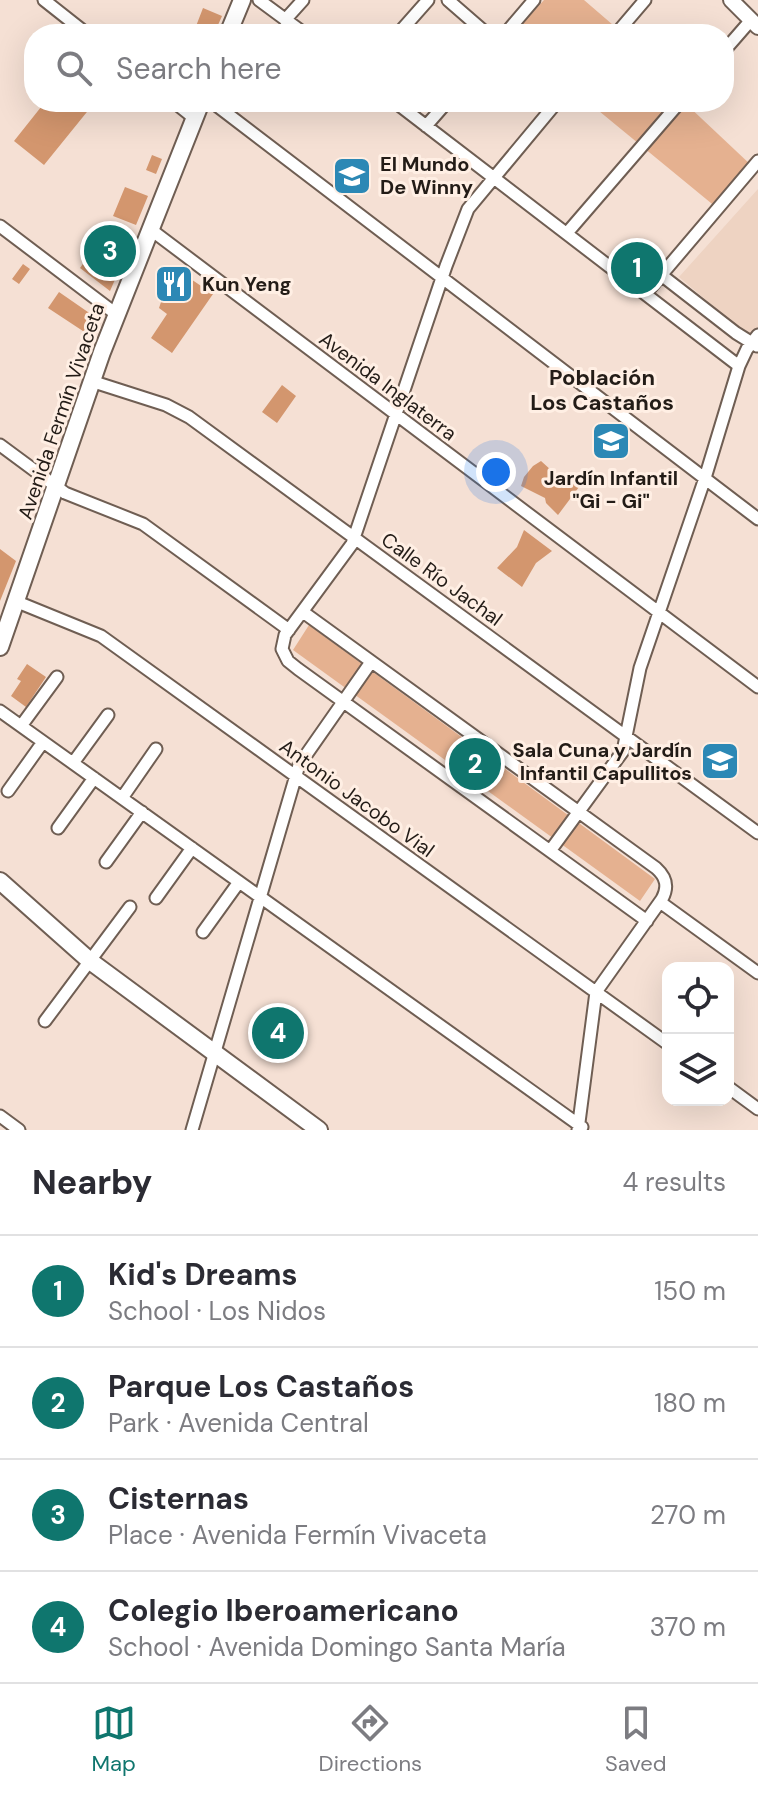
<!DOCTYPE html>
<html lang="en">
<head>
<meta charset="utf-8">
<style>
  :root { --surface:#fff; --page:#f7f7f7; --text:#2b2b33; --muted:#7c7c81; --line:#e1e1e2; --accent:#0f766e }
  body { margin:0; font-family:"DM Sans",sans-serif; background:var(--page); color:var(--text) }
  .controls { position:absolute; right:24px; bottom:24px; display:grid; overflow:hidden; border-radius:16px; box-shadow:0 8px 32px #0002 }
  .controls button { width:72px; height:72px; display:grid; place-items:center; padding:0; border:0; border-bottom:2px solid var(--line); background:var(--surface); color:var(--text); font:40px sans-serif }
  .you { position:absolute; left:496px; top:472px; width:28px; height:28px; margin:-20px; border:6px solid #fff; border-radius:50%; background:#1a73e8; box-shadow:0 0 0 12px #1a73e833 }
  .badge { display:grid; place-items:center; width:52px; height:52px; border-radius:50%; background:var(--accent); color:#fff; font-size:26px; font-weight:700 }
  .pin { position:absolute; translate:-50% -50%; border:4px solid #fff; box-shadow:0 2px 8px #0006 }
  .list { margin:0; padding:0; list-style:none }
  h2 { display:flex; justify-content:space-between; align-items:center; height:104px; margin:0; padding:0 32px; font-size:34px }
  h2 small { font-size:26px; font-weight:400; color:var(--muted) }
  .list li { display:grid; grid-template-columns:52px 1fr auto; gap:24px; align-items:center; box-sizing:border-box; height:112px; padding:0 32px; border-top:2px solid var(--line) }
  .list b { display:block; font-size:30px; white-space:nowrap }
  .list p { margin:0; font-size:26px; white-space:nowrap; color:var(--muted) }
  .list em { font-size:26px; font-style:normal; color:var(--muted) }
  .icon { flex:none; width:44px; height:44px; fill:none; stroke:currentColor; stroke-width:2; stroke-linecap:round; stroke-linejoin:round }
  .map { position:relative; flex:none; width:758px; height:1130px; overflow:hidden }
  .search { position:absolute; background:var(--surface); box-shadow:0 8px 32px #0002; left:24px; right:24px; top:24px; height:88px; display:flex; align-items:center; gap:20px; box-sizing:border-box; padding:0 28px; border-radius:32px; color:var(--muted); font-size:30px }
  .sheet { height:552px; background:var(--surface) }
  nav { display:flex; justify-content:space-around; align-items:center; box-sizing:border-box; height:112px; border-top:2px solid var(--line); background:var(--surface); font-size:22px; color:var(--muted) }
  nav a { display:grid; justify-items:center; gap:4px }
  nav .on { color:var(--accent) }
  .map>svg:first-child { display:block }
</style>
</head>
<body>
<div class="map">
<svg width="758" height="1130" viewBox="0 0 758 1130">
  <rect width="100%" height="100%" fill="#f5e0d4"/>
  <path fill="#eed3c2" d="M758,189v142l-6,8 -73,-62z
    M611,425l16,13 -16,19 -15,-12z"/>
  <path fill="#e5b190" d="M544,0h40l36,31 -3,3h-104z
    M588,102h96l68,64 -35,42z
    M309,625l346,254 -15,22 -347,-251z"/>
  <path fill="#d3966e" d="M203,8l19,8 -8,18h-21z
    M45,102h50l-51,63 -30,-24z
    M152,155l10,4 -6,15 -10,-4z
    M125,187l23,9 -12,29 -23,-9z
    M98,233l12,10 4,-8 17,8 -11,25 -26,-25z
    M90,254l27,21 -7,16 -30,-23z
    M23,264l7,5 -11,15 -7,-5z
    M173,267l40,27 -41,59 -21,-15 16,-24 -8,-6 5,-15 -6,-5 8,-20z
    M59,292l39,27 -6,18 -44,-29z
    M282,385l14,11 -19,27 -15,-11z
    M541,461l21,19 2,-2 15,9 -21,28 -12,-12 -1,-5 -24,-12 3,-9 9,-11z
    M524,530l28,21 -16,12 -14,24 -25,-19 20,-21z
    M0,549l16,12 -16,40z
    M27,664l19,13 -20,30 -15,-11 10,-15 -4,-2z"/>
  <g fill="none" stroke-linecap="round" stroke-linejoin="round">
    <g stroke="#6f5e53" stroke-width="15">
      <path id="minor" d="M44,0l43,34
        M259,0l46,34
        M448,0l39,34
        M285,20l18,-20
        M398,34l30,-34
        M505,34l29,-34
        M616,34l29,-34
        M724,51l27,-31
        M174,102l20,16
        M212,102l546,417
        M395,102l344,264
        M557,102l-89,107 -22,57 -94,278 -67,91 -3,14 6,12 10,8 349,252
        M426,126l21,-24
        M0,226l116,88
        M150,229l608,458
        M567,233l113,-131
        M660,274l76,59 21,13
        M646,293l112,-132
        M91,381l75,24 23,12 569,416
        M0,445l65,48 78,31 146,106
        M15,601l86,35 567,408
        M303,612l353,256c10,9 13,18 6,31l-66,93 -18,138
        M0,711l582,416
        M21,726l36,-49
        M73,763l35,-48
        M8,791l35,-49
        M122,798l34,-49
        M58,828l36,-50
        M550,851l73,-100 17,-83 65,-190 34,-112 8,-17 11,-14
        M106,862l36,-50
        M156,898l36,-50
        M660,902l98,71
        M203,932l36,-50
        M45,1021l85,-114
        M728,1087l30,22
        M0,1116l19,14
        M192,1130l107,-365 72,-103"/>
    </g>
    <g stroke="#6f5e53" stroke-width="18">
      <path id="tertiary" d="M731,0l27,27"/>
    </g>
    <g stroke="#6f5e53" stroke-width="20">
      <path id="secondary" d="M228,34l14,-34
        M0,647l102,-295 99,-250
        M0,881l90,80 229,169"/>
    </g>
    <use href="#minor" stroke="#fff" stroke-width="11"/>
    <use href="#tertiary" stroke="#fff" stroke-width="14"/>
    <use href="#secondary" stroke="#fff" stroke-width="16"/>
  </g>
  <defs>
    <g id="school-square" transform="scale(2)"><rect x="-9" y="-9" width="18" height="18" rx="4" fill="#2c88b5" stroke="#ffefe4"/><path d="M0-5L7-2L0 1L-7-2ZM-4 1L0 2.5L4 1V4Q0 6-4 4Z" fill="#fff"/></g>
    <g id="restaurant-square" transform="scale(2)"><rect x="-9" y="-9" width="18" height="18" rx="4" fill="#2c88b5" stroke="#ffefe4"/><path d="M-5-6h1v4h1v-4h1v4h1v-4h1v5L-1.5 .5V6h-2V.5L-5-1ZM5-6V6H3V1.5H1.5Q1.5-4 5-6Z" fill="#fff"/></g>
  </defs>
  <g fill-rule="evenodd">
    <use href="#school-square" x="352" y="176"/>
    <use href="#restaurant-square" x="174" y="284"/>
    <use href="#school-square" x="611" y="441"/>
    <use href="#school-square" x="720" y="761"/>
  </g>
  <g text-anchor="middle" dominant-baseline="central" stroke-width="6" stroke-linejoin="round" paint-order="stroke">
    <g font-size="20" font-weight="bold" fill="#231c17" stroke="#ffefe4" text-anchor="start">
      <text x="380" y="164">El Mundo<tspan x="380" dy="23">De Winny</tspan></text>
      <text x="202" y="284">Kun Yeng</text>
      <text x="611" y="478" text-anchor="middle">Jardín Infantil<tspan x="611" dy="23">"Gi - Gi"</tspan></text>
      <text x="692" y="750" text-anchor="end">Sala Cuna y Jardín<tspan x="692" dy="23">Infantil Capullitos</tspan></text>
    </g>
    <g font-size="20" fill="#231c17" stroke="#ffefe4">
      <text transform="translate(388 386) rotate(37)">Avenida Inglaterra</text>
      <text transform="translate(61 411) rotate(-71)">Avenida Fermín Vivaceta</text>
      <text transform="translate(442 579) rotate(36)">Calle Río Jachal</text>
      <text transform="translate(357 798) rotate(36)">Antonio Jacobo Vial</text>
    </g>
    <g font-size="22" font-weight="bold" fill="#231c17" stroke="#ffefe4">
      <text x="602" y="377">Población<tspan x="602" dy="25">Los Castaños</tspan></text>
    </g>
  </g>
</svg>
<div class="controls">
<button><svg class="icon" aria-label="locate" viewBox="0 0 24 24"><circle cx="12" cy="12" r="6"/><path d="M12 2v4M12 18v4M2 12h4M18 12h4"/></svg></button>
<button><svg class="icon" aria-label="layers" viewBox="0 0 24 24"><path d="M12 4l9 5-9 5-9-5zM3 14l9 5 9-5"/></svg></button>
</div>
<div class="you"></div>
<div class="pin badge" style="left:637px;top:268px">1</div>
<div class="pin badge" style="left:475px;top:764px">2</div>
<div class="pin badge" style="left:110px;top:251px">3</div>
<div class="pin badge" style="left:278px;top:1033px">4</div>
<div class="search"><svg class="icon" aria-label="search" viewBox="0 0 24 24"><circle cx="10" cy="10" r="6"/><path d="M15 15l6 6"/></svg>Search here</div>
</div>
<section class="sheet">
<h2>Nearby<small>4 results</small></h2>
<ul class="list">
<li><span class="badge">1</span><div><b>Kid's Dreams</b><p>School · Los Nidos</p></div><em>150 m</em></li>
<li><span class="badge">2</span><div><b>Parque Los Castaños</b><p>Park · Avenida Central</p></div><em>180 m</em></li>
<li><span class="badge">3</span><div><b>Cisternas</b><p>Place · Avenida Fermín Vivaceta</p></div><em>270 m</em></li>
<li><span class="badge">4</span><div><b>Colegio Iberoamericano</b><p>School · Avenida Domingo Santa María</p></div><em>370 m</em></li>
</ul>
</section>
<nav>
<a class="on"><svg class="icon" aria-label="map" viewBox="0 0 24 24"><path d="M3 6l6-2 6 2 6-2v14l-6 2-6-2-6 2zM9 4v14M15 6v14"/></svg>Map</a>
<a><svg class="icon" aria-label="directions" viewBox="0 0 24 24"><path d="M12 3l9 9-9 9-9-9zM9 14v-3h6M13 9l2 2-2 2"/></svg>Directions</a>
<a><svg class="icon" aria-label="saved" viewBox="0 0 24 24"><path d="M7 4h10v16l-5-4-5 4z"/></svg>Saved</a>
</nav>
</body>
</html>
